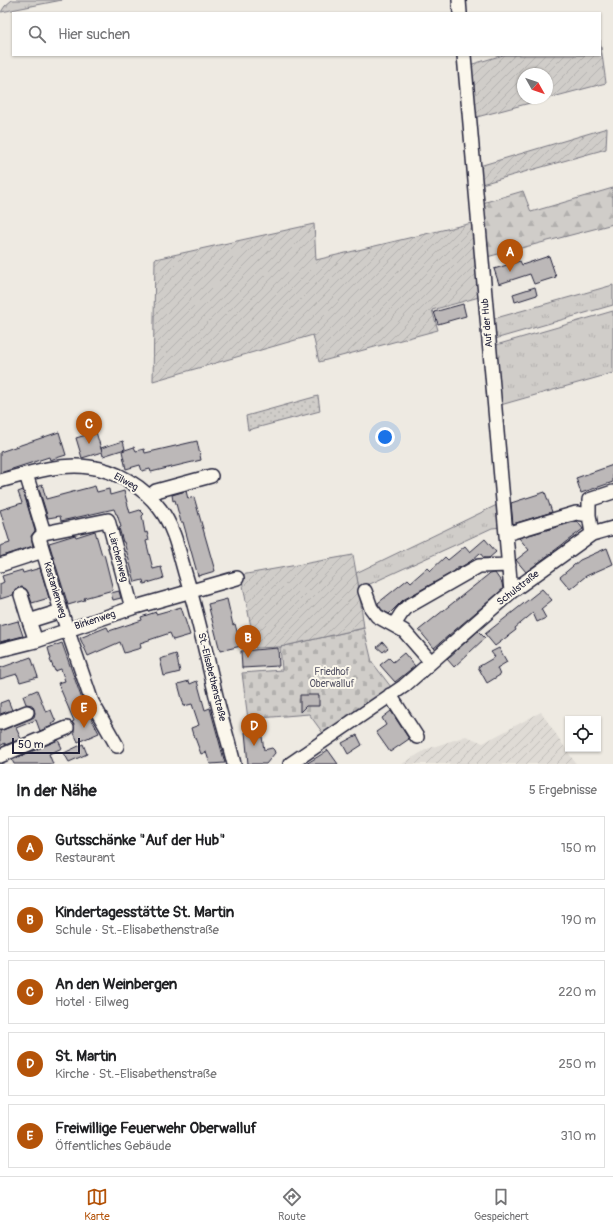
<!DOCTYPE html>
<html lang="de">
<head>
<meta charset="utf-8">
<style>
  :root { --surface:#fff; --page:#f2f2f2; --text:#202124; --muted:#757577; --line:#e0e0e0; --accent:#b45309 }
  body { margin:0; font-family:Pangolin,sans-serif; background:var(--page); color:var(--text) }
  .controls { position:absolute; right:12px; bottom:12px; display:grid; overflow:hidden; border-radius:0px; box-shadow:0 1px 3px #0004 }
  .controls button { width:36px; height:36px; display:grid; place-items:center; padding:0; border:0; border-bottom:1px solid var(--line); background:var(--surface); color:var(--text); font:20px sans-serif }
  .compass { position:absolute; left:517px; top:68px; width:36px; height:36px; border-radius:50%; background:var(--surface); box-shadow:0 1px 3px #0004; rotate:130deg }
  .scale { position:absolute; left:12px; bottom:10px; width:68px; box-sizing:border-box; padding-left:4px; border:2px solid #22223b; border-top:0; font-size:11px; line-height:14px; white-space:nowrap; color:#22223b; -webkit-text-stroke:3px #fbf7ec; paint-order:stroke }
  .you { position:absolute; left:385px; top:437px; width:14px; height:14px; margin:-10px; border:3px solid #fff; border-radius:50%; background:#1a73e8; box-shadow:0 0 0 6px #1a73e833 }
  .badge { display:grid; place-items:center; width:26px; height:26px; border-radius:50%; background:var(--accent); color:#fff; font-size:13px; font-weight:700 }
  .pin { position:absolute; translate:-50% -33px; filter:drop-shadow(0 1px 2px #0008) }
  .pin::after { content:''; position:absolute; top:21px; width:14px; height:12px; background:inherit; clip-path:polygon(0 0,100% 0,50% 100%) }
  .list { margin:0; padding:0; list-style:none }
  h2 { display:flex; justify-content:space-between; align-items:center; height:52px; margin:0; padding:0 16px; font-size:17px }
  h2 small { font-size:13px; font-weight:400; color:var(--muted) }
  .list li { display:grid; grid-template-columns:26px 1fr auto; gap:12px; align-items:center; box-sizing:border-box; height:64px; margin:0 8px 8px; padding:0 8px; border:1px solid var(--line); border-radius:0px }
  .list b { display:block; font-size:15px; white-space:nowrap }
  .list p { margin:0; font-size:13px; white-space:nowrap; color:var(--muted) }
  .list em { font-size:13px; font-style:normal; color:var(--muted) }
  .icon { flex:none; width:22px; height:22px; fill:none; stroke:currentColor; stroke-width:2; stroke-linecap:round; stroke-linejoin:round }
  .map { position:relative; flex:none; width:613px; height:764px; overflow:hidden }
  .search { position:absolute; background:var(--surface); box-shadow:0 1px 3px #0004; left:12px; right:12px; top:12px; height:44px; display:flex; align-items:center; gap:10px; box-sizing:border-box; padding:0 14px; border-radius:0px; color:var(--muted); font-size:15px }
  .sheet { height:412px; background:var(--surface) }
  nav { display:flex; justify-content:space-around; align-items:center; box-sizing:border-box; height:56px; border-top:1px solid var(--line); background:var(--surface); font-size:11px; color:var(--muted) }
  nav a { display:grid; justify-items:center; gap:2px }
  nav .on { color:var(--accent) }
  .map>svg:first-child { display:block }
</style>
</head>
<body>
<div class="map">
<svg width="613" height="764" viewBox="0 0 613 764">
  <defs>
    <pattern id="industrial-furrows" width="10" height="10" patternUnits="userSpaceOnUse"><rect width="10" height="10" fill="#dfdbd5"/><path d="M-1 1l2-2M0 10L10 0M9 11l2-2" fill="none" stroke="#bfbcb8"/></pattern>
    <pattern id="grass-tufts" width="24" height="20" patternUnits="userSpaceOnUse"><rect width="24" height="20" fill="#d0cdc9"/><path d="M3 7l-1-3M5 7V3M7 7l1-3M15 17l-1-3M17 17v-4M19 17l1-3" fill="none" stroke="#b2b0ae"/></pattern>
    <pattern id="forest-firs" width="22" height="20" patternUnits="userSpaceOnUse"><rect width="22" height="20" fill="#d0cdc9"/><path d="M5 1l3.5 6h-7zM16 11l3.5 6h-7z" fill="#b2b0ae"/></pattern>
    <pattern id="cemetery-stones" width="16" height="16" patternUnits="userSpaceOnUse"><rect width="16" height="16" fill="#d0cdc9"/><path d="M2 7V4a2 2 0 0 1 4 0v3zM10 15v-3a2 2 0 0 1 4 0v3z" fill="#b2b0ae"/></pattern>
    <pattern id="park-dots" width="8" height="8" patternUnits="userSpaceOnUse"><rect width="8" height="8" fill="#d0cdc9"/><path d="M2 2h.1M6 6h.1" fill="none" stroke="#b2b0ae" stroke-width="1.8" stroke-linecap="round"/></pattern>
    <pattern id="garden-furrows" width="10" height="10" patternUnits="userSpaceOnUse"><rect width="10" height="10" fill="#d0cdc9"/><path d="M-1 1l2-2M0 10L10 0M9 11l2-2" fill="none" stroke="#b2b0ae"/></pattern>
  </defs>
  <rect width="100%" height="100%" fill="#eeeae2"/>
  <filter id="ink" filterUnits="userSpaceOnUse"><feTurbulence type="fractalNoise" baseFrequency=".025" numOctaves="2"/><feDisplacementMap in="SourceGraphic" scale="8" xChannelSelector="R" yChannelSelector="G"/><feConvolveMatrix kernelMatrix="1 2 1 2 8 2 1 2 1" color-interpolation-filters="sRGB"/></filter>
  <g filter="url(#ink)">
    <path fill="url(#industrial-furrows)" d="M541,712l35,52h-174l25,-15 39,-13 17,7z"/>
    <path fill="url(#grass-tufts)" stroke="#797882" d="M12,0h50l-61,12 4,-6z
      M613,285v20l-118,34 -6,-19z
      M613,311v62l-116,33 -5,-56 4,-5z
      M501,503l2,24 -11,1 -133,61 -3,-16z"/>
    <path fill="url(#forest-firs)" stroke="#797882" d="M613,188v36l-130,34 -4,-54 44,-13 8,21z"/>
    <path fill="url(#cemetery-stones)" stroke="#797882" d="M364,628l8,34 19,25 -66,49 -16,-22 -61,5 -6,-46 40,-3 -2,-23z"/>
    <path fill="url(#park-dots)" stroke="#797882" d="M318,396l2,15 -72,19 -2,-14z"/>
    <path fill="url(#garden-furrows)" stroke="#797882" fill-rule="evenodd" d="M600,40l6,43 -133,35 -7,-52 37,-11h97zM523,74h24v24h-24z
      M607,128l-1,21 -128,36 -2,-18z
      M476,222l7,74 -51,14 6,20 -119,32 -6,-27 -160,46 2,-122 159,-35 2,36z
      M353,555l6,34 5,39 -84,19 -25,1 -14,-73z"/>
    <path fill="#bcb8b8" stroke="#22223b" d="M549,256l7,21 -22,7 -4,-10 -31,10 -5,-15 26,-8 2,4z
      M535,287l2,8 -22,7 -2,-8z
      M463,304l3,12 -28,8 -4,-12z
      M59,432l7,23 -16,5 -1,-3 -49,16v-21z
      M96,432l6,20 -20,6 -6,-20z
      M123,441l2,8 -22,7 -2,-8z
      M197,441l4,19 -50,12 -1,-3 -8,2 -2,-6 -14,4 -4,-18 12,-4 2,4 8,-2 1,4z
      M613,465v17l-32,11 -5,-15z
      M42,484l4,15 49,-13 2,6 12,-3 1,6 14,-4 6,22 10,-3 4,4 -2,2 3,17 2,-1 2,8 -3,1 7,28 8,-2 3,11 -20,6 -1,-4 -8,2 -11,-40h-1l-4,-14 2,-1 -4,-13h-1l-2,-5 -53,12 -1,-5 -12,2 -10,-32z
      M23,490l12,41 -4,5 2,10 -33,11v-11l10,-3 -10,-33 22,-7 -4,-11z
      M186,491l2,8 6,-2 21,74 -17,5 -15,-54h-2l-6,-22 -2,1 -1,-6z
      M545,492l7,20 -39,12 -2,-21z
      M577,521l6,8 -57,43 -10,-12 13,-10 -10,-12z
      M95,531l7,24 2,-1 9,36 -29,8 1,2 -17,5 -19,-62 26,-8 1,2z
      M485,539l11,13 -7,6h-5l-4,-5 -9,8 -10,6 -1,-1 -7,6 -50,28 -14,14 -7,-4 -4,-6v-1l30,-24 3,3 16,-14 3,3 15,-14 3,3 17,-14 5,6z
      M607,548l6,16 -27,12 -16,13 -10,-12 20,-17z
      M40,568l9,30 -17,5 -4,-11 -2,-3 -4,-2 -7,2 -2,6 -13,4v-15l4,-2 -2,-6 20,-6 1,3z
      M495,573l7,10 1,6 -69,59 -15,-18 70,-56z
      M542,589l10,11 -11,9 5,9 -9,4 -4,-9 -18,15 1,2 -21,16 -10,-12z
      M119,591l2,7 -8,2 -2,-7z
      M227,599l6,26 2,-1 6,22 -21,5 -12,-47z
      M181,607l9,28 -17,5 -3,-7 -30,10 1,5 -17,5 -4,-11 -32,14 -8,-18 27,-11 2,4 33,-11 -1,-3 15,-5v2z
      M18,621l5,15 -23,6v-16z
      M478,631l7,7 -31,29 -7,-8z
      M383,642l5,6 -5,4 -6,-5z
      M62,643l22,62 15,28 -21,9 -4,-9v-8l-2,-3 2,-1 -16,-38 7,-2 -4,-12 -6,2 -5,-11 1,-1 -3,-11z
      M278,648l1,18 -37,2 -1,-17z
      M499,648l8,14 -10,6 3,7 -13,8 -9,-16 17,-10 -4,-5z
      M404,653l11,13 -20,16 -15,-17 9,-7 4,4z
      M176,654l4,18 -16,4 -4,-17z
      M31,657l7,20 -18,5 -3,-8 -17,5v-11z
      M189,681l1,3 7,-3 8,29 5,-2 15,55 -15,1 -4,-12 -5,2 -7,-19h-1l-2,-7 8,-3 -7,-21 -8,2 -6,-22z
      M37,690l8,20 1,2 5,-2 5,12 -5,2 1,2 -12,5 -4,-11 -20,8 5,11 -16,6v-2l-5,3v-15l30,-12 4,-2 1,-4 -1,-4 -2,-4 -6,-1 -3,-8z
      M300,695h19v11h-13l-6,6z
      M8,700l4,10 -12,4v-11z
      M391,711l18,28 -19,13 -14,-20 10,-7 -4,-7z
      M261,730l3,20 8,-2 2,2 1,3 -9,11h-18l-3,-32z
      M357,735l5,10 -14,9 -6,-11z
      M58,740l4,8 -13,6 4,10h-39l-2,-4z
      M83,744l4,10 -18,8 -5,-9z
      M328,750l10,14h-32l13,-8z"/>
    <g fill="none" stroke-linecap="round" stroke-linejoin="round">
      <g stroke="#22223b" stroke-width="16">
        <path id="minor" d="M459,0l1,13
          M464,55l47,537
          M26,474l18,59
          M0,481c29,-8 59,-18 89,-14 27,3 55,20 71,42 14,18 19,43 25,64 13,42 22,85 32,127 5,21 12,43 17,64
          M150,496l6,-5 55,-15
          M589,515v-15l24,-8
          M506,534l70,-21 13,2 3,19
          M0,565l43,-14
          M365,591l6,17 6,8 27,15 27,31
          M21,595l8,26
          M394,625l7,-11 6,-7 63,-36 9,-5 30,-1
          M36,641l-7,-20 32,-10
          M0,650l36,-9 96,-33 105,-30
          M390,695l27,42
          M0,723l27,-11
          M117,746l-25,-44 -31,-91 -22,-73 5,-5 64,-13 24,88
          M0,756l67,-28
          M290,764l114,-78 107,-94 81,-58 21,-6"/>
      </g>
      <use href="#minor" stroke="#fbf7ec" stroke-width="13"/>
    </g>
  </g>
  <g text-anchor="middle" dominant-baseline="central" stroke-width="4" stroke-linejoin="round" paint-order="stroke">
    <g font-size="10" fill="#22223b" stroke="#fbf7ec">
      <text transform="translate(487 323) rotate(-95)">Auf der Hub</text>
      <text transform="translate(126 482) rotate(29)">Eilweg</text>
      <text transform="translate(118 557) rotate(75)">Lärchenweg</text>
      <text transform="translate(518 588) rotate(-38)">Schulstraße</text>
      <text transform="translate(55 590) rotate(73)">Kastanienweg</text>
      <text transform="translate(95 620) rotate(-18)">Birkenweg</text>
      <text transform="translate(212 677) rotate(76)">St.-Elisabethenstraße</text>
    </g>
    <g font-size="10" fill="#565566" stroke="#fbf7ec">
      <text x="332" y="672">Friedhof<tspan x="332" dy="12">Oberwalluf</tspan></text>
    </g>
  </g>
</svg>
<div class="controls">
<button><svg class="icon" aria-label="locate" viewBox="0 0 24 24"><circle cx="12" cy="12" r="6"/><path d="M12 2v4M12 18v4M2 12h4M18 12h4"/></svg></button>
</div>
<svg class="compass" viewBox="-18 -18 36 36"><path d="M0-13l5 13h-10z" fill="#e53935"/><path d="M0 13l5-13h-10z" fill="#757577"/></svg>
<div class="scale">50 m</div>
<div class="you"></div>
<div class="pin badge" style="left:510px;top:272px">A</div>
<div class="pin badge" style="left:248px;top:658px">B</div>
<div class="pin badge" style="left:89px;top:444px">C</div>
<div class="pin badge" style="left:254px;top:746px">D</div>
<div class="pin badge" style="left:84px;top:728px">E</div>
<div class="search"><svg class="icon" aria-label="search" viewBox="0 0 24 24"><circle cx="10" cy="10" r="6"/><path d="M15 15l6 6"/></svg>Hier suchen</div>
</div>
<section class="sheet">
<h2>In der Nähe<small>5 Ergebnisse</small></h2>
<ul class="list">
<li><span class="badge">A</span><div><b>Gutsschänke &quot;Auf der Hub&quot;</b><p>Restaurant</p></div><em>150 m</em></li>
<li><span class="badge">B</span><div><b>Kindertagesstätte St. Martin</b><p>Schule · St.-Elisabethenstraße</p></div><em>190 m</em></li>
<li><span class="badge">C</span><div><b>An den Weinbergen</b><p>Hotel · Eilweg</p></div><em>220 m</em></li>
<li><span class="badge">D</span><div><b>St. Martin</b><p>Kirche · St.-Elisabethenstraße</p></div><em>250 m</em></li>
<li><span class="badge">E</span><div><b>Freiwillige Feuerwehr Oberwalluf</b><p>Öffentliches Gebäude</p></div><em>310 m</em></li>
</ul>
</section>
<nav>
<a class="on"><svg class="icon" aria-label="map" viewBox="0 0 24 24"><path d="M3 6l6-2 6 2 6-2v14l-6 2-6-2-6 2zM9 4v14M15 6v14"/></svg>Karte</a>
<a><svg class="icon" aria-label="directions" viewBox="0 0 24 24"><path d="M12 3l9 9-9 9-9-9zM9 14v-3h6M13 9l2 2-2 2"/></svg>Route</a>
<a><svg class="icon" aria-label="saved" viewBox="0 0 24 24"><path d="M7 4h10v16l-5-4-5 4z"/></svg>Gespeichert</a>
</nav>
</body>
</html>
